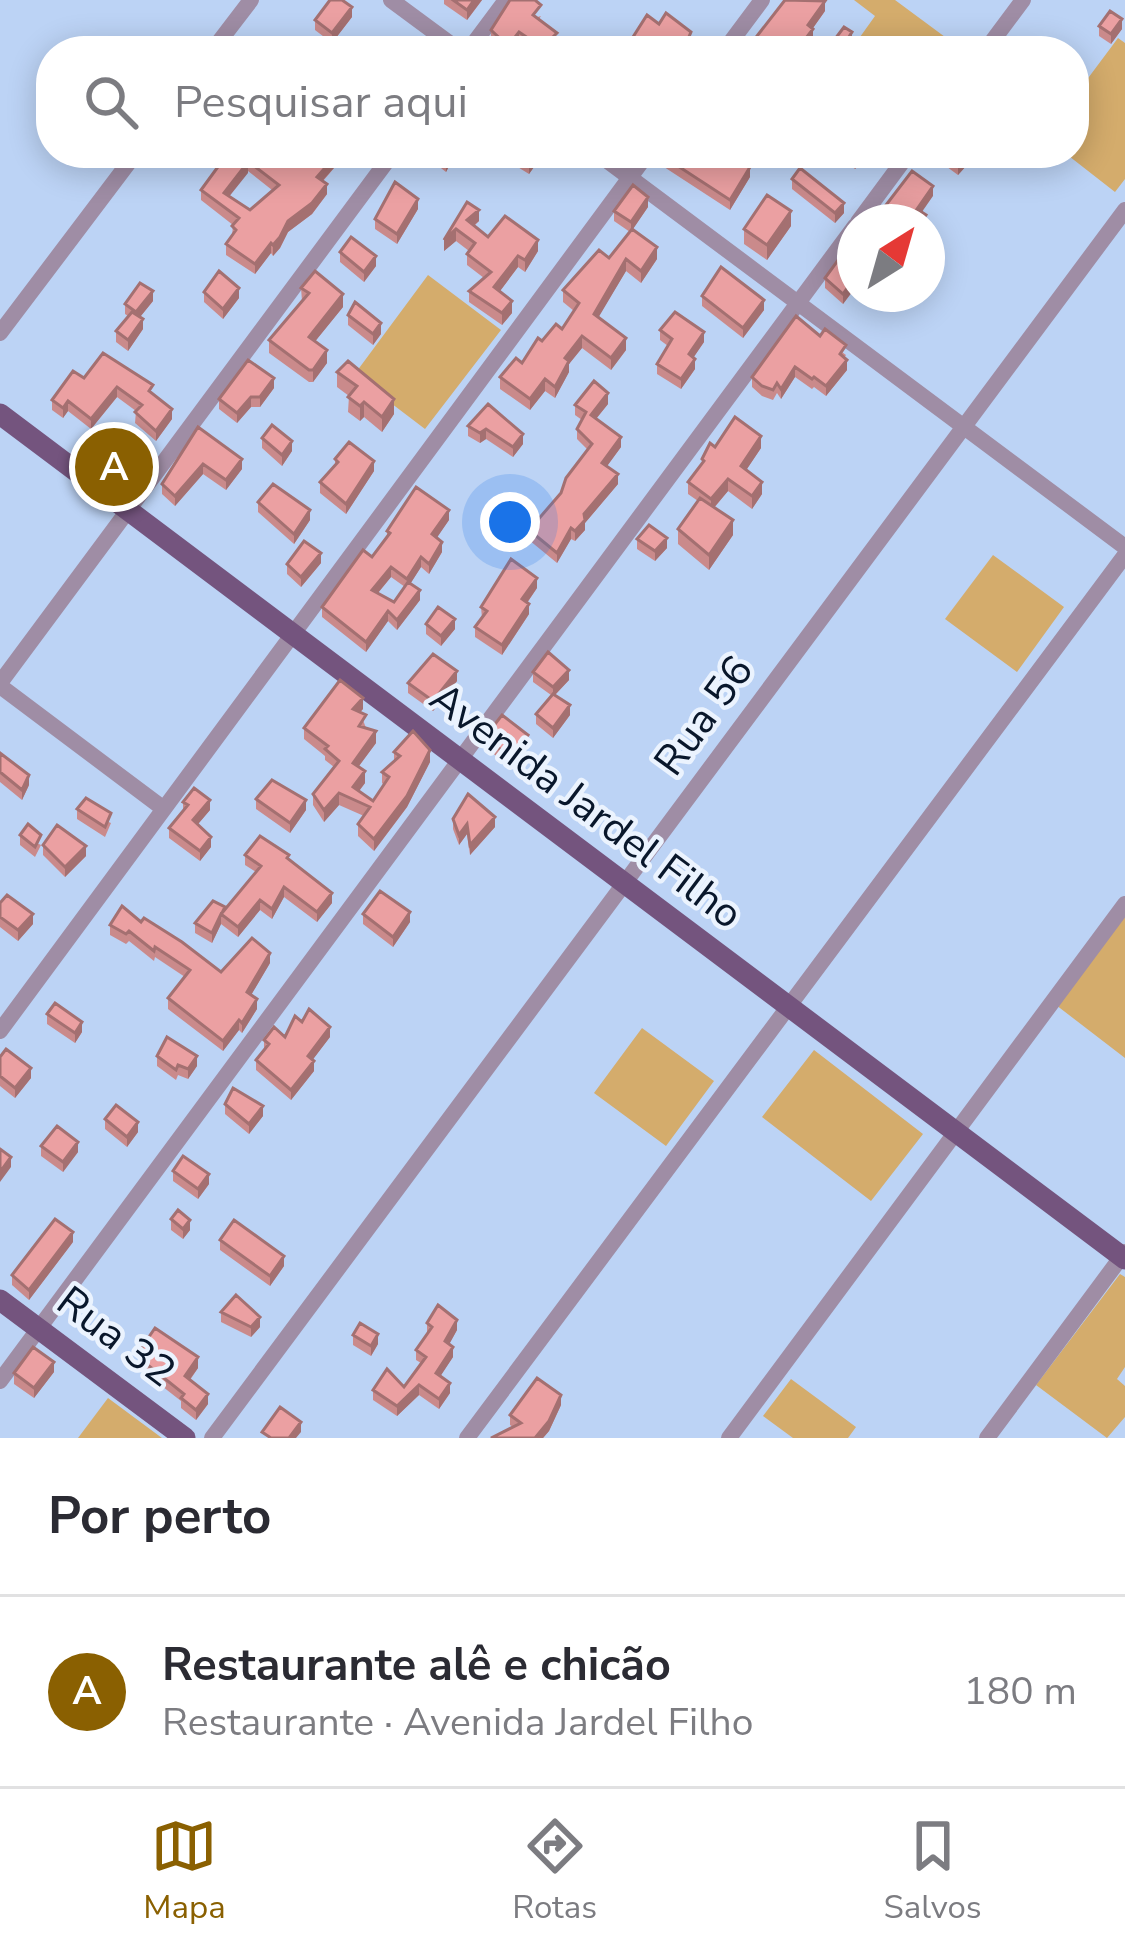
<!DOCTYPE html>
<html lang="pt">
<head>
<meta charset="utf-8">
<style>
  :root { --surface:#fff; --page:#f2f2f3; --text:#2b2b33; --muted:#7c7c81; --line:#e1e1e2; --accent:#8a6001 }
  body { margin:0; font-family:"Nunito Sans",sans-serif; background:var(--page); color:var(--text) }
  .compass { position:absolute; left:837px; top:204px; width:108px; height:108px; border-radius:50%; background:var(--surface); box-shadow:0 6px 30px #0003; rotate:37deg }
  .you { position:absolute; left:510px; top:522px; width:42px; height:42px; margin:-30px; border:9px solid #fff; border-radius:50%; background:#1a73e8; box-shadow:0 0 0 18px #1a73e833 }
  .badge { display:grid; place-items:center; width:78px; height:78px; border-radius:50%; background:var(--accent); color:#fff; font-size:39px; font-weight:700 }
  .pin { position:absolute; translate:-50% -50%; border:6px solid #fff; box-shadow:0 3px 12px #0006 }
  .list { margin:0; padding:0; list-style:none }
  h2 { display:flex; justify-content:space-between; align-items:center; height:156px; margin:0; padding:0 48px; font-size:51px }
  h2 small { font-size:39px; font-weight:400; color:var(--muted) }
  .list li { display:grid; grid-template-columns:78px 1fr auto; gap:36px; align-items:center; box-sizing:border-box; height:192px; padding:0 48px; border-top:3px solid var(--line) }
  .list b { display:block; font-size:45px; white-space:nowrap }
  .list p { margin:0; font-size:39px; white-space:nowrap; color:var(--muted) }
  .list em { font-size:39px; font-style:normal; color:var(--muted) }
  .icon { flex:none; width:66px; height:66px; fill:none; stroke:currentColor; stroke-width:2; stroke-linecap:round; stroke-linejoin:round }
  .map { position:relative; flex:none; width:1125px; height:1438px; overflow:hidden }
  .search { position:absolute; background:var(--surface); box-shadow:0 6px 30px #0003; left:36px; right:36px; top:36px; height:132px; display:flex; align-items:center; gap:30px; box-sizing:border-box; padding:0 42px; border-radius:48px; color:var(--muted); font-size:45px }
  .sheet { height:348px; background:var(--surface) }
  nav { display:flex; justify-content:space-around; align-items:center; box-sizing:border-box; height:168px; border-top:3px solid var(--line); background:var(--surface); font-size:33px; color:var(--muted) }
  nav a { display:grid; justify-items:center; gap:6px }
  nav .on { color:var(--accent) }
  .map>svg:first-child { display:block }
</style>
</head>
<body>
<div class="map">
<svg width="1125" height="1438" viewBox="0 0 1125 1438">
  <rect width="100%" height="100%" fill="#bcd3f5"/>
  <path fill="#d4ac6c" d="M854,0h41l69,51h-114l25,-35z
    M1118,38l7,5v136l-10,13 -50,-39h9v-56z
    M428,275l73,55 -76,99 -71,-54z
    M993,555l71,52 -47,65 -72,-53z
    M1125,912v146l-69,-53z
    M642,1028l72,53 -48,65 -72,-53z
    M814,1050l109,84 -52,67 -109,-84z
    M1120,1274l5,3v90l-8,12 8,7v31l-18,21 -71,-53z
    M791,1379l65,48 -8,11h-55l-30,-22z
    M108,1398l54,40h-84z"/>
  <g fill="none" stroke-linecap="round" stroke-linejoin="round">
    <path stroke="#9f8da5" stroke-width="16" d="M391,0l69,51
      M212,51l39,-51
      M468,51l38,-51
      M724,51l38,-51
      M985,51l38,-51
      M597,153l528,394
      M858,222l51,-69
      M0,333l136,-180
      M0,683l393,-530
      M0,686l164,123
      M0,1031l648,-878
      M0,1381l855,-1155
      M212,1438l913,-1228
      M467,1438l658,-883
      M729,1438l396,-534
      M987,1438l138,-186"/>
    <path stroke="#74547e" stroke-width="21" d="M0,414l1125,845
      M0,1300l185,138"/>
  </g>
  <path fill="#ca8a8b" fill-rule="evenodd" d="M444,0h38l-15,20 -23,-16z
    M825,11l-12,17v11l-9,12h-54v-6z
    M541,16l-2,3 18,25 9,7h-36l-11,-7 -6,7h-11l-11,-10v-11z
    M352,17l-20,26 -17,-13v-10z
    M1099,26l23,3 -11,15 -12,-8z
    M250,153h97l-24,28 4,13 -15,20 -24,18 -8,16 -7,8 -2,-3 -16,21 -29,-19v-11l6,-8 1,-11 -32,-25v-10l44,-29zM248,171l24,19 -22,20 -21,-14z
    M422,153h34l-10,19z
    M505,153h34v7l-10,14 -24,-15z
    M834,153h34l-13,16z
    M928,153h48v2l-18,20z
    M661,155l63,10 26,12 -20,33 -69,-45z
    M792,179l52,34 -9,10 -43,-34z
    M467,202l12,19 -5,5 14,11 50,14 -13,21 -7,-5 -18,24 12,22 -10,12 -33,-23v-11l15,-13 -17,-13v-11l2,-3 -13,-10 -12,10z
    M648,207l-16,23 25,29 -16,24 -15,-12 -28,46 28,33 -15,20 -29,-22 -13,16v8l-14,26 -10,-7 -15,19 -30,-21v-12l22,-14 20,-22 20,-12 12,-18 -11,-9v-12l46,-32 21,-26 -16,-11v-10z
    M418,209l-21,35 -22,-15v-10z
    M791,226l-24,34 -23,-16v-15z
    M340,252l36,14 -12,16 -24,-20z
    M855,259v29l-12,16 -18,-16v-10z
    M301,288l42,19 -28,34 12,22 -14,19h-4l-40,-29v-13l33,-39z
    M204,292l35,6 -16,21 -19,-17z
    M702,296l62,14 -21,28 -41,-32z
    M153,301l-13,16 3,12 -15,22 -12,-9v-11l12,-15 -3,-2v-10z
    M348,315l33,19 -8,11 -25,-20z
    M660,330l44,12 -11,16 2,11 -14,20 -24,-15v-10l11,-18 -8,-6z
    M820,336l26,19 -2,3 3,12 -21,26 -12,-9 -2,2 -17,-12 -14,22 -4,-6 -4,7 -11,-4 -10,-9v-10z
    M337,372l57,42 -12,18 -18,-15 -4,4 -12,-9 1,-16 -12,-9z
    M84,378l69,16 19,25 -16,22 -21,-18 1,-12 -19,-14 -26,32 -23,-18 -5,7 -11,-8v-10z
    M274,388l-14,19h-9l-14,16 -18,-14v-10z
    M488,404l35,40 -10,13 -27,-18 -6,4 -12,-7v-10z
    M608,404l-12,15 25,28 -14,19 11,18 -33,39v7l-10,11 -4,-2 -14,24 -28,-23v-10l32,-37 27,-43 -11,-11v-10l5,-9 -7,-5v-10z
    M198,427l44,42 -16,21 -23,-16 -28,32 -13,-12v-10z
    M262,438l30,13 -10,15 -20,-18z
    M715,447l46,1 -15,22 16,24 -10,15 -24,-18 -14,17 19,27 -24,35 -31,-26v-15l20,-28 -10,-7v-12l14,-17v-6z
    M335,459l39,12 -28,43 -26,-21v-11l15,-17z
    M258,502l52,18 -16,24 -36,-32z
    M449,520l-13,18 6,14 -13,22 -8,-7 -11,17 10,16 -23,30 -9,-9 -22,31 -44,-35v-10l50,-50 15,-20v-6zM391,577l14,10 -11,15 -16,-9z
    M637,539l30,9 -12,13 -18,-12z
    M321,563l-20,24 -14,-13v-10z
    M537,588l-10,15 2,11 -27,41 -27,-18v-10l7,-9 -1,-11z
    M426,624l29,5 -14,17 -15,-12z
    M533,672l36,8 -14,15 15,20 -17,23 -17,-14v-10l15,-19 -18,-13z
    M457,681l-24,30 -25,-18v-10z
    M363,709l-3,3 6,16 10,15 -17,23 6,17 -6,8 14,10 11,-16 -2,-2v-11l12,-11v-9l36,10 -23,45 -33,44 -16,-15v-12l6,-8 -25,-11 -15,17 -11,-17v-11l21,-27 -9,-7v-4l-21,-17v-11z
    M485,737l43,8 -18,22 -25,-20z
    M0,753l29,32 -7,15 -22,-18z
    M256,799l50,11 -16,23 -34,-24z
    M183,802l27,8 -12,14 13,23 -11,14 -31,-23v-10l14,-17z
    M77,809l34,14 -6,14 -28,-18z
    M453,819l42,8 -25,28 -3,-21 -8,11 -6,-16z
    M20,835l21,10 -6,12 -15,-12z
    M43,845l43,11 -21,21 -22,-22z
    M245,855l44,5 43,43 -15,19 -33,-25 -12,22 -12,-9 -22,27 -17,-13 -9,19 -17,-10v-10l30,-13 31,-38 -11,-7z
    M0,903l33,21 -15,17 -18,-14z
    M363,914l47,8 -17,25 -30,-23z
    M141,922l80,50 49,-9 -19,32 6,14 -15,24 -3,-3 -16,21 -55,-42v-11l17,-21 -30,-20 -1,4 -25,-20 -3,3 -16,-9v-10z
    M47,1014l35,18 -7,11 -28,-19z
    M302,1022l28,15 -18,23 2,11 -23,29 -35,-30v-10l8,-10v-10l21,-3z
    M157,1056l40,10 -9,13 -10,-4 -2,5 -19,-14z
    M0,1057l31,21 -16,20 -15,-12z
    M225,1104l38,12 -14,18 -24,-20z
    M105,1119l33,13 -11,15 -22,-18z
    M41,1146l37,6 -15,20 -22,-16z
    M173,1171l36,13 -11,15 -25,-18z
    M171,1219l19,11 -7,9 -12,-9z
    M220,1240l64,26 -14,20 -50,-36z
    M73,1242l-44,58 -17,-15v-10z
    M221,1312l39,15 -9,10 -30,-15z
    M427,1323l30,7 -8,14 4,13 -13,19 10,17 -11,16 -20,-14 -22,21 -24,-16v-10l31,-3 17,-24 -5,-3v-10l11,-17z
    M353,1335l25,9 -7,12 -18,-11z
    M142,1347l56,21 -8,12 18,24 -12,16 -15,-12v-7l-37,-29z
    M54,1372l-20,26 -20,-14v-11z
    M561,1405l-12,26 -6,7h-52l22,-11 -3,-2v-10z"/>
  <path fill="#a47071" d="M474,0h8l-15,20v-10z
    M825,1v10l-17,24v-10z
    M352,7v10l-20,26v-10z
    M1122,19v10l-11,15v-10z
    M813,29v10l-9,12h-4v-5z
    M519,32v12l-6,7h-5v-5z
    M852,32v10l-6,9h-6z
    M338,153h9l-30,34v-10z
    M451,153h5l-10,19v-10z
    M537,153h2v7l-10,14v-10z
    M860,153h8l-13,16v-10z
    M969,153h7v2l-18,20v-10z
    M248,162v11l-24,30v-10z
    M750,167v10l-20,33v-10z
    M327,184v10l-15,20 -24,18 -8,16 -7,8v-11l15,-24z
    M933,186v10l-16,23v-10z
    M648,197v10l-17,25v-10z
    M418,199v10l-21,35v-10z
    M844,203v10l-9,10v-10z
    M479,210v11l-12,10v-11z
    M791,211v15l-24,34v-15z
    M456,229v12l-12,10v-11z
    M538,240v11l-13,21v-12z
    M271,243v10l-16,21v-10z
    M657,247v12l-16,24v-12z
    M376,256v10l-12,16v-10z
    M518,256v11l-24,32v-12z
    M626,259v12l-32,54v-11z
    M855,278v10l-12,16v-10z
    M239,288v10l-16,21v-10z
    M153,291v10l-17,21v-10z
    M343,294v13l-34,42v-12z
    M764,300v10l-21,28v-10z
    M512,301v12l-10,12v-12z
    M143,319v10l-15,22v-11z
    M381,323v11l-8,11v-11z
    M704,332v10l-15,22v-10z
    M582,336v12l-13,16v8l-14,26v-11l10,-29z
    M626,338v12l-15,20v-12z
    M327,350v13l-14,19v-12z
    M695,359v10l-14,20v-10z
    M847,360v10l-21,26v-10z
    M795,367v10l-14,22v-10z
    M274,378v10l-14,19v-10z
    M545,379v12l-15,19v-11z
    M117,387v10l-26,32v-10z
    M608,393v11l-17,21v-10z
    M251,397v10l-14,16v-10z
    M394,399v15l-12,18v-15z
    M68,401v10l-5,7v-10z
    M364,402v15l-4,4v-15z
    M172,409v10l-16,22v-10z
    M486,429v10l-6,4v-10z
    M523,434v10l-10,13v-10z
    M761,436v12l-20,30v-12z
    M621,437v10l-19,26v-10z
    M292,441v10l-10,15v-11z
    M242,459v10l-16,21v-10z
    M374,461v10l-28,43v-10z
    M203,464v10l-28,32v-10z
    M618,474v10l-33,39v7l-10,11v-10l9,-17z
    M728,479v12l-17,20v-12z
    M762,482v12l-10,15v-13z
    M310,510v10l-16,24v-10z
    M449,510v10l-17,25v-11z
    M733,520v15l-24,35v-15z
    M571,528v11l-14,24v-10z
    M667,538v10l-12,13v-10z
    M442,542v10l-13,22v-10z
    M321,553v10l-20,24v-10z
    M421,557v10l-14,22v-10z
    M391,567v10l-19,23v-10z
    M537,578v10l-15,22v-11z
    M420,590v10l-23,30v-10z
    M529,604v10l-27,41v-10z
    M388,611v10l-22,31v-10z
    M455,619v10l-14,17v-10z
    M569,670v10l-16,17v-10z
    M457,671v10l-24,30v-10z
    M363,698v11l-10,11v-11z
    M570,705v10l-17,23v-10z
    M376,731v12l-23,31v-11z
    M528,735v10l-18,22v-10z
    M430,750v12l-23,45 -33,44v-12z
    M365,771v12l-12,16v-12z
    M29,775v10l-7,15v-10z
    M339,793v12l-15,17v-12z
    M210,800v10l-17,20v-10z
    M306,800v10l-16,23v-10z
    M495,817v10l-25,28v-10z
    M467,824v10l-8,11v-10z
    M211,837v10l-11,14v-10z
    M86,846v10l-21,21v-10z
    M284,887v10l-12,22v-10z
    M332,893v10l-15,19v-10z
    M260,900v10l-22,27v-10z
    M410,912v10l-17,25v-10z
    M33,914v10l-15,17v-11z
    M221,914v10l-9,19v-10z
    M270,953v10l-23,39v-10z
    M257,999v10l-15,24v-10z
    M239,1020v10l-16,21v-10z
    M82,1022v10l-7,11v-10z
    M330,1027v10l-22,29v-10z
    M197,1056v10l-9,13v-10z
    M314,1061v10l-23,29v-10z
    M31,1068v10l-16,20v-10z
    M263,1106v10l-14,18v-10z
    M138,1122v10l-11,15v-10z
    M78,1142v10l-15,20v-10z
    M11,1157v10l-11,15v-10z
    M209,1174v10l-11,15v-10z
    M190,1220v10l-7,9v-10z
    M73,1232v10l-44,58v-10z
    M284,1256v10l-14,20v-10z
    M260,1317v10l-9,10v-10z
    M457,1320v10l-12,22v-11z
    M378,1334v10l-7,12v-10z
    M453,1347v10l-17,26v-10z
    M198,1357v11l-13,18v-10z
    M54,1362v10l-20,26v-10z
    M450,1383v10l-11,16v-10z
    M419,1385v10l-22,21v-10z
    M208,1394v10l-12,16v-10z
    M561,1395v10l-12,26 -6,7h-8z
    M301,1422v10l-5,6h-7z"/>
  <path fill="#eba0a2" stroke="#a47071" stroke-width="3" d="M330,0h12l10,7 -20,26 -17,-13z
    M453,0h21l-7,10z
    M510,0h25l6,5 -8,10 24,18 -6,6 15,12h-19l-28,-19 -11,14 -17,-16z
    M785,0l40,1 -17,24 5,4 -13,17 -7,-5 -7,10h-31l-5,-6z
    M1110,11l12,8 -11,15 -12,-8z
    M666,13l25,19 -6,14 7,5h-63l-3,-3 21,-33 12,9z
    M844,27l8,5 -12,19h-14z
    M228,153h8l12,9 -24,31 26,17 29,-25 -34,-26 5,-6h88l-21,24 10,7 -15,19 -24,18 -8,16 -7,8 -2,-2 -16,21 -29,-20 10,-14 -4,-4 7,-8 -38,-28z
    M434,153h17l-5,9z
    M511,153h26l-8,11z
    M662,153h45l17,12 6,-10 20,12 -20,33 -69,-45z
    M942,153h27l-11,12z
    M800,168l44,35 -9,10 -43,-34z
    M912,171l21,15 -16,23 9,6 -5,7h-48z
    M395,182l23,17 -21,35 -22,-15z
    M633,185l15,12 -17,25 -17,-11z
    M767,195l24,16 -24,34 -23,-16z
    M467,202l12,8 -12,10 21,17 17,-21 33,24 -13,20 -7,-4 -24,31 18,14 -10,12 -33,-22 22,-19 -24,-18 8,-11 -19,-14 -12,11z
    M632,229l25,18 -16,24 -15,-12 -32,55 32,24 -15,20 -29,-22 -17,22 4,3 -14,26 -10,-8 -15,20 -30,-22 16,-19 6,5 16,-25 4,3 14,-17 6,5 17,-26 -16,-13 36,-40 10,8z
    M351,237l25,19 -12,16 -24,-20z
    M844,252l11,7v19l-12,16 -18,-16z
    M721,267l43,33 -21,28 -41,-32z
    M219,271l20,17 -16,21 -19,-17z
    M315,271l28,23 -34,43 18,13 -14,20h-4l-40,-30 40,-47 -8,-5z
    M140,283l13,8 -17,21 -11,-8z
    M355,302l26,21 -8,11 -25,-19z
    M132,312l11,7 -15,21 -12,-9z
    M675,312l29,20 -15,22 6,5 -14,20 -24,-15 15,-25 -12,-9z
    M796,316l24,20 5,-7 21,16 -6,9 7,6 -21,26 -12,-9 -2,2 -17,-12 -14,22 -4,-6 -4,7 -11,-4 -10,-9z
    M103,353l50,32 -4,6 23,18 -16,22 -21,-19 7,-7 -25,-18 -26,32 -23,-18 -5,7 -11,-8 21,-29 11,7z
    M248,360l26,18 -14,19h-9l-14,16 -18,-14z
    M348,361l46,38 -12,18 -18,-15 -4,4 -12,-9 9,-11 -20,-14z
    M594,381l14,12 -17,22 30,22 -19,26 16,11 -34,40 1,6 -10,11 -4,-3 -14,25 -28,-23 32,-37 5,-15 26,-34 -15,-15 9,-17 -11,-7z
    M488,404l35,30 -10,13 -27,-18 -6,4 -12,-7z
    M735,417l26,19 -20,30 21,16 -10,14 -24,-17 -17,20 -23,-17 16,-21 -2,-2 8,-16 5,4z
    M272,425l20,16 -10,14 -20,-17z
    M198,427l44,32 -16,21 -23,-16 -28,32 -13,-12z
    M349,442l25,19 -28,43 -26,-22 18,-20 -3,-3z
    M273,484l37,26 -16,24 -36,-32z
    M416,487l33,23 -17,24 10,8 -13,22 -8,-7 -14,22 -16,-12 -19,23 22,12 14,-20 12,8 -23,30 -9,-9 -22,31 -44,-35 41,-57 9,7 18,-24 -3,-2z
    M700,498l33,22 -24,35 -31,-26z
    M649,525l18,13 -12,13 -18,-12z
    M304,541l17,12 -20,24 -14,-13z
    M511,559l26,19 -15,21 7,5 -27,41 -27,-18 12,-16 -6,-4z
    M438,607l17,12 -14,17 -15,-12z
    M548,652l21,18 -16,17 -20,-15z
    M433,654l24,17 -24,30 -25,-18z
    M340,680l23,18 -10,11 13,6 -7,11 17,5 -23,32 12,8 -12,16 20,14 16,-24 -7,-5 18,-16 -6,-4 19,-21 17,19 -23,46 -33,43 -16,-15 12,-17 -31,-14 -15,17 -11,-16 26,-33 -14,-12 3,-3 -24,-18z
    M553,694l17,11 -17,23 -17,-14z
    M502,715l26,20 -18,22 -25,-20z
    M0,753l29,22 -7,15 -22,-18z
    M272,780l34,20 -16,23 -34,-24z
    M194,788l16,12 -17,20 18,17 -11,14 -31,-23 19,-23 -5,-3z
    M468,794l27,23 -25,28 -3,-21 -8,11 -6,-16z
    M86,798l25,15 -6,14 -28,-18z
    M28,824l13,11 -6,12 -15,-12z
    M57,825l29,21 -21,21 -22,-22z
    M260,836l29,19 -2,3 45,35 -15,19 -33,-25 -12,22 -12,-9 -22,27 -17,-13 -9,19 -17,-10 18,-22 12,6 -3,6 39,-47 -16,-11z
    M380,891l30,21 -17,25 -30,-23z
    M7,895l26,19 -15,16 -18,-13v-14z
    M122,906l19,16 3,-4 38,24 39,30 31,-34 18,15 -23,39 10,7 -15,24 -3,-3 -16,21 -55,-43 22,-28 -35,-23 -1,4 -25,-20 -3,3 -16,-9z
    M55,1003l27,19 -7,11 -28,-19z
    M309,1009l21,18 -22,29 6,5 -23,29 -35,-30 13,-16 -5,-4 10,-13 11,10 10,-21 7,6z
    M167,1037l30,19 -9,13 -10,-4 -2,5 -19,-14z
    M6,1049l25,19 -16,20 -15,-12v-19z
    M233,1088l30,18 -14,18 -24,-20z
    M116,1105l22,17 -11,15 -22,-18z
    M57,1126l21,16 -15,20 -22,-16z
    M0,1149l11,8 -11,15z
    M183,1156l26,18 -11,15 -25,-18z
    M178,1210l12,10 -7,9 -12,-10z
    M55,1219l18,13 -44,58 -17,-15z
    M234,1220l50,36 -14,20 -50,-36z
    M236,1295l24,22 -9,10 -30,-15z
    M438,1305l19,15 -12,21 8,6 -17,26 14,10 -11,16 -20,-14 -22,21 -24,-16 14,-21 17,18 22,-30 -10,-7 16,-23 -5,-4z
    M360,1323l18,11 -7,12 -18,-11z
    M155,1328l43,29 -13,19 23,18 -12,16 -15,-12 3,-4 -40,-32 -2,-15z
    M33,1347l21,15 -20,26 -20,-15z
    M537,1378l24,17 -12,26 -14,17h-44l30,-15 -11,-8z
    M280,1407l21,15 -12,16h-18l-9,-6z"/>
  <g text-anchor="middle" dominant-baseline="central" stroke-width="9" stroke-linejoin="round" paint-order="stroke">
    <g font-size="42" fill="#09172b" stroke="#ebf3fe">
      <text transform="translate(704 716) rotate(-54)">Rua 56</text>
      <text transform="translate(586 806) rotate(37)">Avenida Jardel Filho</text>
      <text transform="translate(116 1337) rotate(37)">Rua 32</text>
    </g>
  </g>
</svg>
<svg class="compass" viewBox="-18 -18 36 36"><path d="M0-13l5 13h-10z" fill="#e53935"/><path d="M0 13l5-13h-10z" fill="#7c7c81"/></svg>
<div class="you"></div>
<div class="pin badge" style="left:114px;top:467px">A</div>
<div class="search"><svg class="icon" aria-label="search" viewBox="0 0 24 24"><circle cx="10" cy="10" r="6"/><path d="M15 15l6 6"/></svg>Pesquisar aqui</div>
</div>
<section class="sheet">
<h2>Por perto<small></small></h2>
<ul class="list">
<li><span class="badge">A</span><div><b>Restaurante alê e chicão</b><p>Restaurante · Avenida Jardel Filho</p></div><em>180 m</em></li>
</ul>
</section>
<nav>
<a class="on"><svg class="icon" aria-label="map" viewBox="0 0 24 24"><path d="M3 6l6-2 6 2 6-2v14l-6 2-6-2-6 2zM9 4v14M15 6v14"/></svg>Mapa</a>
<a><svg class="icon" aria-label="directions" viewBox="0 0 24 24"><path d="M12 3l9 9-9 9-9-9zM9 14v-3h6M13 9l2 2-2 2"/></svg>Rotas</a>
<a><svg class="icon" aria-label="saved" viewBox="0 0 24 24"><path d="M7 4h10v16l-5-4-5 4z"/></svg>Salvos</a>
</nav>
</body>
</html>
